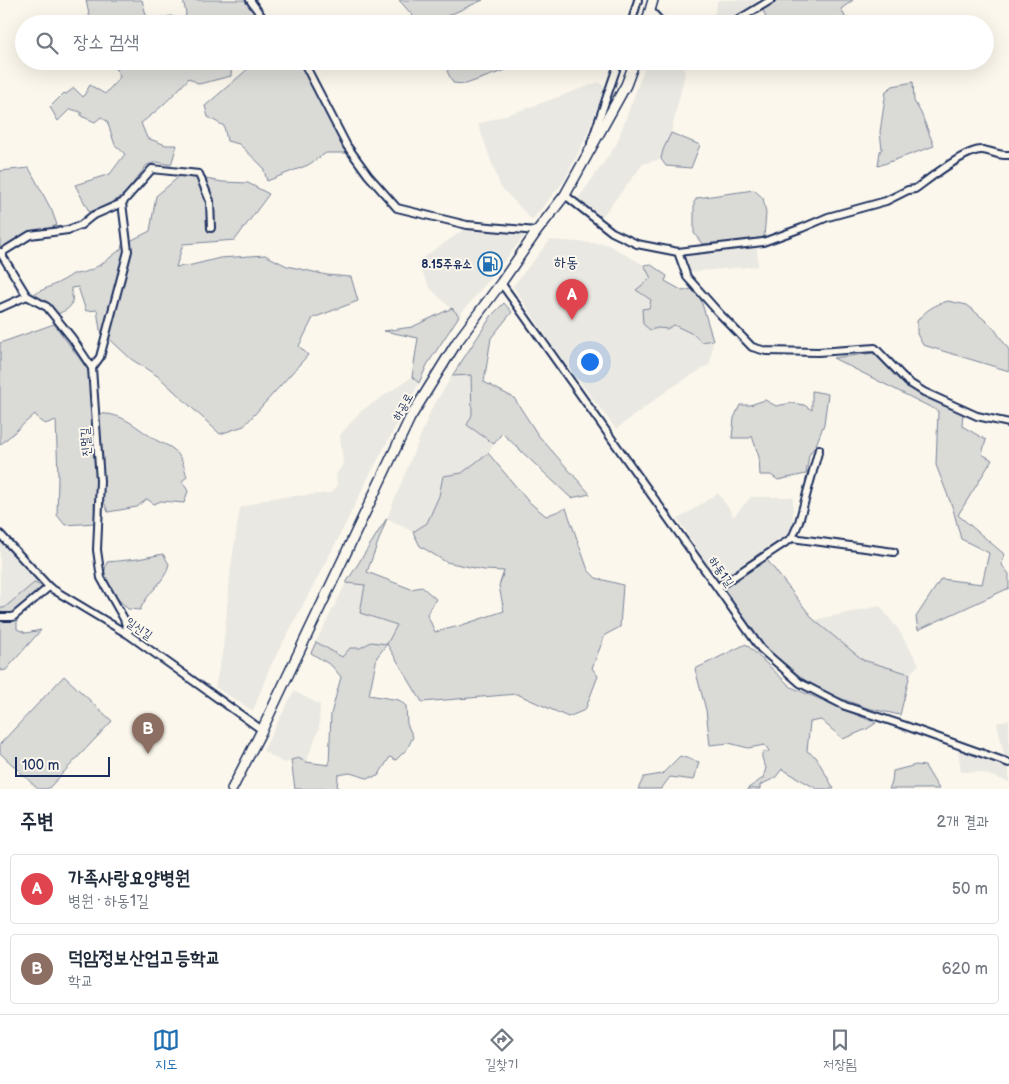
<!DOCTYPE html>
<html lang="ko">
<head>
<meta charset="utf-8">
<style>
  :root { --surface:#fff; --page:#f6f6f7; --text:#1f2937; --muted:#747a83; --line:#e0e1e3; --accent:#1f6fb2 }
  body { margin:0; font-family:"Balsamiq Sans","Poor Story",sans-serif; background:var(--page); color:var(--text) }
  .scale { position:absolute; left:15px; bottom:12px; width:95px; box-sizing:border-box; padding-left:5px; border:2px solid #1b2f5e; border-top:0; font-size:14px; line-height:18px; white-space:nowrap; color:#1b2f5e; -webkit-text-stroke:4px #fbf7ec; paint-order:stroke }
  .you { position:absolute; left:589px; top:361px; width:18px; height:18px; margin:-12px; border:4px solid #fff; border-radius:50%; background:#1a73e8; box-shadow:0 0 0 8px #1a73e833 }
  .badge { display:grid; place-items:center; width:32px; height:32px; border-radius:50%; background:var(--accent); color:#fff; font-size:16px; font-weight:700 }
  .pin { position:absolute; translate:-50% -41px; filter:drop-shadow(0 1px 2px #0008) }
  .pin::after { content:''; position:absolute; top:26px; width:18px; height:15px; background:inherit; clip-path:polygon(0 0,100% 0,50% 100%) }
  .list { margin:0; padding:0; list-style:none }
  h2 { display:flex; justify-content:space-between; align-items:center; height:65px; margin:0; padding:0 20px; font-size:21px }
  h2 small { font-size:16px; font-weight:400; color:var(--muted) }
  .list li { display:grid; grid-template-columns:32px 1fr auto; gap:15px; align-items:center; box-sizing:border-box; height:70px; margin:0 10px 10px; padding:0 10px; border:1px solid var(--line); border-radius:5px }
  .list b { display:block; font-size:19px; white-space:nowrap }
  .list p { margin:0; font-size:16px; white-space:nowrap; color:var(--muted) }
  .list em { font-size:16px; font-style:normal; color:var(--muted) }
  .icon { flex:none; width:28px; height:28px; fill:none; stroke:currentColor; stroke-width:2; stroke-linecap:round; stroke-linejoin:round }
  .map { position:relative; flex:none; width:1009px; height:789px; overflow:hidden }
  .search { position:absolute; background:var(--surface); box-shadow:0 5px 20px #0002; left:15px; right:15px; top:15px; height:55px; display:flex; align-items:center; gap:12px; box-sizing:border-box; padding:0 18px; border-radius:28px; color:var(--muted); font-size:19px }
  .sheet { height:225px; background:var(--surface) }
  nav { display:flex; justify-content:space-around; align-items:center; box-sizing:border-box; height:70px; border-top:1px solid var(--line); background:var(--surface); font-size:14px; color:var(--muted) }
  nav a { display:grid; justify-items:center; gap:2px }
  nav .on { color:var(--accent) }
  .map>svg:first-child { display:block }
</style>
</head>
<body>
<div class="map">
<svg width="1009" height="789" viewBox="0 0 1009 789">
  <rect width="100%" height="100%" fill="#fbf7ec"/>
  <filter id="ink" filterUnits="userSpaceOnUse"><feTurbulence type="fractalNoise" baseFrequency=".02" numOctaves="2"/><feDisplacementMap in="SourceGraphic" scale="10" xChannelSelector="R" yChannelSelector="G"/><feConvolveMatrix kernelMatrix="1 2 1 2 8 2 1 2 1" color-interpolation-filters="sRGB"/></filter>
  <g filter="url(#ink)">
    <path fill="#eae8e2" d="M719,0h38l1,2 -36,22h-9l4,-22z
      M647,61h34l4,12 -14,60 -8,17 -2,9 -18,5 -42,54 -23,-19 38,-54z
      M599,82l6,5 -20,52 -21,42 -32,39 -32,-34 -22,-62 50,-16z
      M466,228l61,5 -68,83 -29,-28 -13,-26z
      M550,240l57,4 37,21 7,13v22l-2,8 1,22 7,-2 10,1 6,-4 22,10 6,7 12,-2 -3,24 -42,26 -52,39 -60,-78 -43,-65z
      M757,246l1,20 -68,6 -5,-17z
      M471,375l1,40 -5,10 27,19 -6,9 -26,20 -19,3 -4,20 -12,27 -14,9 -26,-14 44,-108 21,-34z
      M412,377l7,6 -52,97 -29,59 -68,128 -17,44 -38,-24 8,-37 8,-84 9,-58 30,-10 62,-5 5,-8 -1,-11 7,-9 -3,-30 21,-24z
      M718,493l16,23 17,-19h42v28l-3,10 -71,48 -41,-64z
      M0,538l42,48 -8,-3 -30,25h-4z
      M346,583l19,2 -5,28 37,12 -10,19 -16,-2 -11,6h-10l-8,10 -26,-16z
      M880,606l18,23 21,35 -9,10 -47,-14 -49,-40z
      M294,691l26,14 -1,24 -13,33 -8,-4 -14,5 -21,-12z
      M1009,720v41l-4,-1 -8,-37z
      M958,750l51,18v14l-29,-10h-19z"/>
    <path fill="#dadad7" stroke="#7a849a" d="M86,0h56l6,22 23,-6 13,6 2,-9 -3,-13h63l16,24h-140l-1,-6 -16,6h-14z
      M399,0h84l-45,20 -18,4z
      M777,0h76l-12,9 8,15h-81l-6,-17z
      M113,61h119l-1,15 -32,8 -10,-6c-15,17 -30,32 -48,45l6,15 19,7h11l-6,20 -14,-3 -10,3 -20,26 -9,8 -28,14 -15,-28 35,-11 15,-20 -10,-9 -8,-24 -6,-4 -6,5 -14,-6v-4l-11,-3 -12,12 -8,-14 14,-14 2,1 8,-6 9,9 7,-12 15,9 15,-17z
      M257,61h42l47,92h-20l-18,12 -41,16 -4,-14 -24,-23 -12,-3 -3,-15 -16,-9 -3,-11z
      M459,61h72l-65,23 -13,-1 -6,-12z
      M913,82l1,19 7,12 13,33 -56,20 2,-15 2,-2 -2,-17 6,-41 7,-5z
      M671,133l29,12 -9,23 -25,-2 -5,-7 2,-9z
      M29,168l23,43 5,14 -50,22h-7v-76z
      M181,175l42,7 25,1 21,11 -34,46 -52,4 -7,23 16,-2 28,-7 45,-3 22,11 40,9 24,2 7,24 -45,17 -14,28 9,9 -64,71 -24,8 -61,-57 -28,-18 -31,-29 -3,-20 -11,1 -8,-24 -7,1c3,16 2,20 -14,26l-5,-8 -20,-11c13,-7 29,-12 41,-21 18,0 34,-14 48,-25l2,-8h7l20,-10 6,-35z
      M754,190l9,8 3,15 -2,24 -24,4 -38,3 -8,-11v-31l3,-4z
      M650,264l17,12 -2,5 18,10 8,-2 9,8 13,43 -12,2 -6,-7 -21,-10 -7,4 -9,-1 -8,2 -7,-6 -1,-15 7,-1 2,-8 -15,-10 15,-12 -7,-13z
      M948,301l19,4 26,22 16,23v21l-86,-26 -6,-11v-13c9,-11 17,-16 31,-20z
      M504,303l8,9 -21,26 -7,44 30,16 24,37 52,59 -19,4 -69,-65 -8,11 -27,-19 5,-10 -1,-40 -19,1 40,-61z
      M452,308l7,8 -32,49 -8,18 -7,-6 6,-39 -34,-7 28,-4z
      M54,324l34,46 4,44c30,-3 40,11 64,26 5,3 12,5 17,9 9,7 11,18 14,28l-5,4 6,10 -4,12 -23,-2 -7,3 -7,-5 -10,8 -29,5 -4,-10 -10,1 1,20 -30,2 -8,-10 1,-38 -2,-57 -11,4 -5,-3 -5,-7 -35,31v-102z
      M874,353l31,33 58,27 -1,13 24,14 -4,14 10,6 -34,55 46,39 -2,11 7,9v14l-91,42 -2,-13 25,-38 41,5 7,-31 -28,-14 -8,-30 -17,-44 2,-54 -105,-53z
      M812,391l16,3 -4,30 -8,21 -7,10 -3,19 -28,6 -7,-5h-11l-1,-18 -7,-21 -2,2h-18l2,-20 6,-13h10l15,-5 11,6 16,-3 12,2 8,5z
      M488,453l40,48 18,15 20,-8 22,62 8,8 27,7 -3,42 -15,8 -13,33 6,8 -13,34 -17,7 -51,-23 -95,8 -35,-58 -10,13 -8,38 30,5 7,6 1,18 6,13 -6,12 -11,11 -6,-3 -12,19 -11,2 -17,-5 -12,2 -1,14h-42l-4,-29 7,-2 8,4 23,3 2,-51 10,-37 -9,-11 -21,-13 5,-11 26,15 8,-9h10l11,-6 16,2 10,-19 -37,-12 5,-28 -19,-2 41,-65 -20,54 44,17 11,-2 14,12 -9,15 8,18 24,-6 45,-15 -5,-25 5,-15 -20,-1 -38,-8 -26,-16 -7,-14 14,-9 12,-27 4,-20 19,-3z
      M761,552l53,68 49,40 47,14 -10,41 -33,-7 -30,-11 -31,-16 -40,-33 -47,-65z
      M163,554l6,10c-4,19 -22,28 -29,46l-12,-1 -11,-11 -13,-24 3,-12 31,-3z
      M34,583l8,3 -5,7 -20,17v19l9,4 15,-3 -35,40 -6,1v-63h4z
      M746,644l45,43 85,36 -9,6 -24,10 -22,-19 -11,2 -3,29 9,6 18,32h-17l-35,-20 -7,9 -15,7v4h-13l16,-11 3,-10 -4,-10v-5l7,-2 -4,-6 -17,3 -19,-5 -19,2 -4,-35 -11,-41z
      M64,676l48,45 -64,68h-10l-38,-36v-9z
      M680,756l19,6 -5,18 -24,-3 -9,12h-23l6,-12 18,-3z
      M916,765l9,1 14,23h-50l3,-7 1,-11z"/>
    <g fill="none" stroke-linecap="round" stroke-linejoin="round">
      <g stroke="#1b2f5e" stroke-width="10">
        <path id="minor" d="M250,0l17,24
          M650,10l13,14
          M631,24l7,-24
          M731,24l40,-24
          M303,61l44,85 21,29 29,33 70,17 70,6
          M591,143l28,-82
          M565,195l47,37 25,12 41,8 85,-10 39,-14 26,-11 58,-16 22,-11 7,-1c14,-10 51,-40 67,-39 10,1 17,6 27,5
          M0,252l27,44
          M678,252l9,25 32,36 33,34 14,4 52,1 57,-4 33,34 16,10 53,24 32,7
          M1,253l29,-18 38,-5 13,-5 11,-9 30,-13
          M501,283l260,366 39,34 45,23 58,19 106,38
          M0,308l27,-12 20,11 25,31 20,30 8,113 -3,69 4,28 23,41 5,16
          M92,368l8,-11 28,-106 -6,-48 30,-34 47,5 11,27 1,27
          M0,534l49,53
          M792,538l7,-16 20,-73
          M718,587l74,-49 102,14
          M0,617h13l36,-30 80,48 133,95"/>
      </g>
      <g stroke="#1b2f5e" stroke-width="12">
        <path id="secondary" d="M646,24l7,-24
          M232,789l30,-59 148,-312 47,-76 44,-59 36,-52 28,-36 61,-110 9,-24"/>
      </g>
      <use href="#minor" stroke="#fbf7ec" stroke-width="6"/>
      <use href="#secondary" stroke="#fbf7ec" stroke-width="9"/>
    </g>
  </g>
  <defs>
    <g id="fuel-ring" transform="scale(1.25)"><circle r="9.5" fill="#fbf7ec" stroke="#1f6fb2" stroke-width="1.5"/><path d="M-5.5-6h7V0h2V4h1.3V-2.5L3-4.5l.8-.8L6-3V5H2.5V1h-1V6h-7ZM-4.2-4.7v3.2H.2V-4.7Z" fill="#1f6fb2"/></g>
  </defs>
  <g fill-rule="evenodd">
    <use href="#fuel-ring" x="490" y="264"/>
  </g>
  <g text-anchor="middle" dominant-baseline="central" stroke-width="4" stroke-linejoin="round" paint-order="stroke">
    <g font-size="12" font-weight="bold" fill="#1b2f5e" stroke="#fbf7ec" text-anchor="end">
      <text x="472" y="264">8.15주유소</text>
    </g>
    <g font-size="12" fill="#1b2f5e" stroke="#fbf7ec">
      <text transform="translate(403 407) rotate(-61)">하공로</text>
      <text transform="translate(86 442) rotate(-94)">진멀길</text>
      <text transform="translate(721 572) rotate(55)">하동1길</text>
      <text transform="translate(139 629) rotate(34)">일신길</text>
    </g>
    <g font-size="15" fill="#1b2f5e" stroke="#fbf7ec">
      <text x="566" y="262">하동</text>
    </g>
  </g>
</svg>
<div class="scale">100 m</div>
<div class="you"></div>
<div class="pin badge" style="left:572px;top:320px;background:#e0444e">A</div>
<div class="pin badge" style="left:148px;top:754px;background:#8d6e63">B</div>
<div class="search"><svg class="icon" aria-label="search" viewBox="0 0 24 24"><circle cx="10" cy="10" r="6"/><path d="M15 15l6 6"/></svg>장소 검색</div>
</div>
<section class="sheet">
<h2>주변<small>2개 결과</small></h2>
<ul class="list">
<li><span class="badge" style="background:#e0444e">A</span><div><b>가족사랑요양병원</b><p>병원 · 하동1길</p></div><em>50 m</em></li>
<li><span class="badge" style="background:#8d6e63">B</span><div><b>덕암정보산업고등학교</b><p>학교</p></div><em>620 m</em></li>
</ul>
</section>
<nav>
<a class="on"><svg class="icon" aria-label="map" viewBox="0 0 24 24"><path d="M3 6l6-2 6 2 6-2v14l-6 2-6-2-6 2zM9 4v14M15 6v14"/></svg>지도</a>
<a><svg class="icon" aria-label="directions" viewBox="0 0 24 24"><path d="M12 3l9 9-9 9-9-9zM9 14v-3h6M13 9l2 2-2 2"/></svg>길찾기</a>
<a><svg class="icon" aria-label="saved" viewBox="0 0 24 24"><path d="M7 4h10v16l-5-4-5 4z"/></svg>저장됨</a>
</nav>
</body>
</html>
